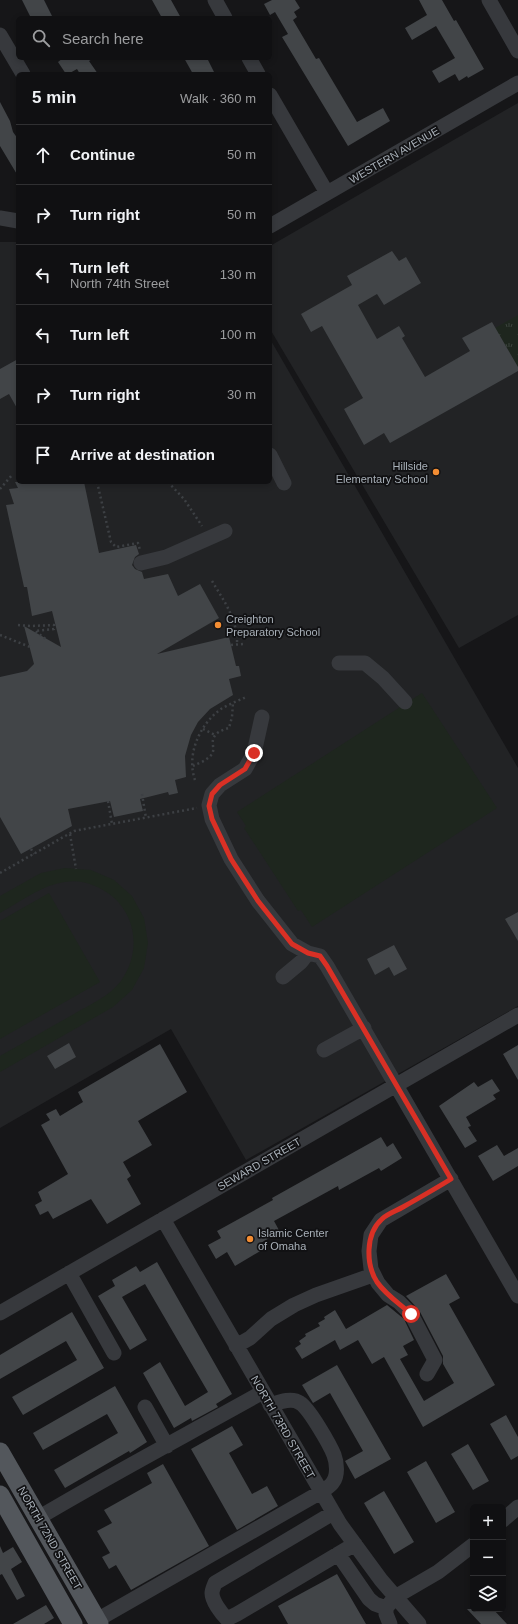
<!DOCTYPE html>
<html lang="en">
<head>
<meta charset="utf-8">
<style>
  :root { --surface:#101012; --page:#19191b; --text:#f1f3f6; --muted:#9c9d9f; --line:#303032 }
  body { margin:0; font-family:Helvetica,sans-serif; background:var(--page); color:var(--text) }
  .controls { position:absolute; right:12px; bottom:12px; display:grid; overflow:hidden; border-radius:6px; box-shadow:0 2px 6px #0003 }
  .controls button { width:36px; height:36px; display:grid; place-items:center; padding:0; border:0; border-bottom:1px solid var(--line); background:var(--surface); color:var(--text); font:20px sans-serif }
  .stop { position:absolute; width:12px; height:12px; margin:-9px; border:3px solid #d93025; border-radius:50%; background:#fff }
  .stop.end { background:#d93025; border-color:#fff; box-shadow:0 1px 4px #0008 }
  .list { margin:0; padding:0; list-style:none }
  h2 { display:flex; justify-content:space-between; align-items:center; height:52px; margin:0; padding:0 16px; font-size:17px }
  h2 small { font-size:13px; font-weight:400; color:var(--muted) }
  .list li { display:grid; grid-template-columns:26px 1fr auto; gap:12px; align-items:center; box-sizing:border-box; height:60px; padding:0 16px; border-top:1px solid var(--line) }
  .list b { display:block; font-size:15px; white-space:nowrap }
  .list p { margin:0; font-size:13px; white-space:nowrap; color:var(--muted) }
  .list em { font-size:13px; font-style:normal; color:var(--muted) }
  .icon { flex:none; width:22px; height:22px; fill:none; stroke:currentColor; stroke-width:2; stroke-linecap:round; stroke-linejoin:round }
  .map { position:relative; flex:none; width:518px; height:1624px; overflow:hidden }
  .search { position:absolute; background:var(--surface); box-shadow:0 2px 6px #0003; left:16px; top:16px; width:256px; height:44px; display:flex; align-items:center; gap:10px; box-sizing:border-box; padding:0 14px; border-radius:6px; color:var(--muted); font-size:15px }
  .panel { position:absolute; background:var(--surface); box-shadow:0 2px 6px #0003; left:16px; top:72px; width:256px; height:412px; border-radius:6px }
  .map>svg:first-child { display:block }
</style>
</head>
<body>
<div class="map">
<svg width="518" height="1624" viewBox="0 0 518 1624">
  <defs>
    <pattern id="grass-tufts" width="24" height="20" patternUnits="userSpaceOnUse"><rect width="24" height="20" fill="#1e261e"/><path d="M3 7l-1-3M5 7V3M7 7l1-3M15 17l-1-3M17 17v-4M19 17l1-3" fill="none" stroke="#3c433d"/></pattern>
  </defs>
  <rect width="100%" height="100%" fill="#161618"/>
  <path fill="#222325" d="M518,103v512l-59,33 -189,-319v-83z
    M0,242h18v240h252v-143l248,429v238l-272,154 -75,-131 -171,99z"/>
  <path fill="url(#grass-tufts)" d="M518,315v52l-23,-39z"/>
  <path fill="#1e261e" d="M422,693l75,115 -185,119 -11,-17 -3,1 -54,-83 2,-2 -9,-14z
    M65,868l26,2 23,10 18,16 12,22 4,25 -4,25 -12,22 -19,17 -113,65v-16c25,-14 49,-28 74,-42 15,-9 36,-18 47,-33 24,-34 13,-79 -26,-95 -9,-4 -20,-6 -30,-4 -23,3 -45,20 -65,31v-17l41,-23z
    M49,893l51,89 -100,57v-118z"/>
  <path fill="#424548" d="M22,0h22l9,18h-22z
    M152,0h19l10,18h-19z
    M272,0h23l5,8 -6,4 3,5 -4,3 23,39 3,-1 38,64 26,-14 7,13 -42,25 -66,-109 6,-3 -13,-22 -5,3 -6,-11z
    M419,0h23l12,21 2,-1 28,49 -16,9 -1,-2 -8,5 -4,-7 -16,9 -7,-12 23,-13 -19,-32 -24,14 -7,-12 22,-13z
    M63,58h31l-5,3 9,13h-18l-3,-5 -9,5h-2l-8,-12z
    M184,58h23l8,16h-22z
    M0,102l10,19 3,11 5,7v37l-18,-30z
    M392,251l7,10 7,-4 15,26 -37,22 -7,-11 -19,11 19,34 22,-13 6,10 -3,2 23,39 45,-26 -8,-13 30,-16 26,45v4l-128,72 -6,-10 -20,12 -20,-36 19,-11 -41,-72 -11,6 -10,-18 51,-29 -5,-9z
    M18,359v51l-9,-16 -9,5v-30z
    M15,482h69l15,71 37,-8 3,9 -4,3 -3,8 3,4 7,3 2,7 24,-5 10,22 22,-12 19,34 -62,36 72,-17 7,29h3l2,10 -12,3 4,16 -23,14 -12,13 -7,13 -6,21 1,21 -11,3 3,13 -9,2 -1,-3 -28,7 3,12 -29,6 -4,-16 -42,8 4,17 -51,28 -21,-37v-140l27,-6 7,-7 -10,-38 37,21 -9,-36 -20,5 -5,-29h-3l-18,-82 8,-1 -5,-15 9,-1z
    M518,912v29l-13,-22z
    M394,945l13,24 -13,7 -5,-9 -14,8 -8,-16z
    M69,1043l7,14 -21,12 -8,-13z
    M160,1044l27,48 -49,29 14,24 -29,17 8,14 -4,3 14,25 -34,20 -16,-25 -38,20 -5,-8 -8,4 -5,-10 7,-4 -4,-9 30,-18 -27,-49 9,-5 -4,-6 10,-5 4,7 23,-14 -5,-10z
    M518,1045v35l-15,-26z
    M492,1079l8,12 -7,4 3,4 -30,18 5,9 -3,1 9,14 -12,7 -26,-42 35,-24 4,5z
    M381,1137l6,10 6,-4 9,15 -21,13 -2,-3 -40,22 -1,-4 -64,35 6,11 -21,12 3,6 -27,16 -8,-14 -11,7 -8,-14 13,-7 -4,-7 56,-31 -1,-2z
    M497,1145l7,11 14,-8v18l-25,15 -15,-25z
    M157,1262l75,132 -16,10 2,3 -26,14 -1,-3 -17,10 -31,-55 17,-11 25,44 23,-14 -63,-108 -23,13 25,43 -17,10 -32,-54 17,-10 -3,-6 24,-14 4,6z
    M446,1274l14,24 -11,6 46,81 -72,42 -39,-70 -12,7 -14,-24 -18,10 -5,-10 -33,19 -7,-11 6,-4 -2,-3 7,-5 -1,-2 15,-8 -2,-3 7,-4 -1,-2 11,-7 11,19 41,-24 17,14 10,21 -11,6 5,9 -8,4 24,42 30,-18 -11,-19v-8l-24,-46 -13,-14z
    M72,1312l32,56 -81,47 -11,-18 65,-37 -11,-19 -66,38v-24z
    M337,1365l54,94 -36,20 -10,-18 18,-10 -33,-58 -17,10 -11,-18z
    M115,1386l32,56 -17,11 -1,-2 -64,37 -11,-18 64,-37 -11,-19 -64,36 -10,-17z
    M506,1415l12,22v19l-7,4 -21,-36z
    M232,1426l11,19 -14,8 23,41 15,-8 11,20 -41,24 -46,-81z
    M468,1444l21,37 -16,9 -22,-36z
    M426,1461l29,51 -19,11 -29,-51z
    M163,1464l46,82 -78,44 -15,-25 -7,4 -7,-12 8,-4 -13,-22 15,-8 -8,-13 48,-27 -5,-10z
    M384,1491l30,51 -20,12 -30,-51z
    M0,1546l3,7 10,-6 9,15 -11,7 14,27 -8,4 -15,-26 -2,1z
    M337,1574l29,50h-78l-10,-18z
    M46,1605l8,13 -10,6h-31z
    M467,1609h26l14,15h-26z"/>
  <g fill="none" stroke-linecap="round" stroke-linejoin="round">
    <path stroke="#3d4044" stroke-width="2.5" stroke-dasharray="2 3" stroke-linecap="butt" d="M97,482l14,60 5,5 22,-4 2,7
      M168,482l16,17 18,27
      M84,483l4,-1
      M0,489l12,-14
      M212,581c12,20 26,39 25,63
      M18,625l12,1 24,-1v4l-19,2 12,9
      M0,635l30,12
      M231,645l12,-1
      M203,729l12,6
      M193,766c6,-3 15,-6 19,-12 2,-4 1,-5 1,-9 -2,-11 8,-15 16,-17l3,-11 1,-14
      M195,780c-9,-26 5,-56 26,-71 8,-5 17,-8 25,-12
      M142,794l4,24
      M108,801l4,23
      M70,834l6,35
      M31,849l3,5
      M0,873l74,-42 123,-23"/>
    <path stroke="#37393d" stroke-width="15" d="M215,0l10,18
      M489,0l29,51
      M0,35l23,39
      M249,58l9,16
      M270,95l57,98
      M0,218l18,3
      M270,226l248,-143
      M270,455l14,28
      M141,563l25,-6 59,-26
      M339,663h26l18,15 22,24
      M262,717l-8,36 -9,16 -25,16 -8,9 -3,11 3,14 19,40 27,42 34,43 16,9 12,3 7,10 191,330
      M283,977l18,-15 7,-9
      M324,1050l40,-22
      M163,1219l177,305 41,56 38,44
      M69,1273l45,80
      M0,1313l518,-298
      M236,1346l14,-8 21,-19 23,-14 22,-10 57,-20
      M427,1374l8,-14 -24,-46 -12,-12 -11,-7 -10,-12 -7,-14 -2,-18 2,-16 10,-15 70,-41
      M145,1407l22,39
      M333,1513l-118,70c-1,3 -3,7 -3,10 0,8 9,20 15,26l10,-5 118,-70
      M38,1518c74,-44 150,-84 225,-126
      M503,1520l15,-13
      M338,1554l31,45 6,5 11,4
      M97,1620l224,-128c4,-3 10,-6 12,-10 5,-7 4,-19 1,-27 -4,-10 -25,-47 -34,-52 -8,-6 -21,-1 -30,2
      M390,1624l-4,-10v-6l9,-11 43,-25 35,-27"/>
    <path stroke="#53575c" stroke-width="19" d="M0,1452l99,172
      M0,1495l73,129"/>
  </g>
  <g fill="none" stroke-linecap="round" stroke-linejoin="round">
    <path stroke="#d93025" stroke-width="5" d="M254,753l-9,16 -25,16 -8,9 -3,12 3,13 19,40 27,42 34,43 16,9 12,3 7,10 124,213c-16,10 -32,19 -48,28 -7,4 -16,7 -21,12 -17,15 -16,46 -5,63 9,13 23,22 34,32"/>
  </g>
  <g fill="#f38d33" stroke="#111113" stroke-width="1.5">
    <circle cx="436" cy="472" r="4"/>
    <circle cx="218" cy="625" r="4"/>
    <circle cx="250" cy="1239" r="4"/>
  </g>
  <g text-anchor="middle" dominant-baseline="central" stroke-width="3.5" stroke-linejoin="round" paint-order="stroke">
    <g font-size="11" fill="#a8b0b8" stroke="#111113">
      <text transform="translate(394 155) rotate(-30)">WESTERN AVENUE</text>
      <text transform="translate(259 1164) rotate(-30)">SEWARD STREET</text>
      <text transform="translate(283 1427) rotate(60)">NORTH 73RD STREET</text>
      <text transform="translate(50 1538) rotate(60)">NORTH 72ND STREET</text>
    </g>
    <g font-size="11" fill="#a8b0b8" stroke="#111113" text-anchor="start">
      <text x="428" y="466" text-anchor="end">Hillside<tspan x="428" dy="13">Elementary School</tspan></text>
      <text x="226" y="619">Creighton<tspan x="226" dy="13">Preparatory School</tspan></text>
      <text x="258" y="1233">Islamic Center<tspan x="258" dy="13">of Omaha</tspan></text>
    </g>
  </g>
</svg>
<div class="controls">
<button>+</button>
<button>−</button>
<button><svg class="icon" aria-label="layers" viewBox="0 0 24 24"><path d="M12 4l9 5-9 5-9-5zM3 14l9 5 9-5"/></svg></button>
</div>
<div class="stop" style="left:411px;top:1314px"></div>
<div class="stop end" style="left:254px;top:753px"></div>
<div class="search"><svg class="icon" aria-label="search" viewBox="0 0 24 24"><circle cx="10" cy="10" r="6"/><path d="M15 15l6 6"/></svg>Search here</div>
<section class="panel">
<h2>5 min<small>Walk · 360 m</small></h2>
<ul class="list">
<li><svg class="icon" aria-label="ahead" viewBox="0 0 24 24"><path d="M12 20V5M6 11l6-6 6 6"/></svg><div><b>Continue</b></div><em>50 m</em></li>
<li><svg class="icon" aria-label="right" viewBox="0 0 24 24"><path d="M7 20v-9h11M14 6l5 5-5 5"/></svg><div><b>Turn right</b></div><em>50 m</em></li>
<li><svg class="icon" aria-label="left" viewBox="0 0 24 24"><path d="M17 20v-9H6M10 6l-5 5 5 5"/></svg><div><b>Turn left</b><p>North 74th Street</p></div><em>130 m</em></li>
<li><svg class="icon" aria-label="left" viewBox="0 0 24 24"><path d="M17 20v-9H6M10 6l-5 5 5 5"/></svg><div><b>Turn left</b></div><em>100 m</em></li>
<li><svg class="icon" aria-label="right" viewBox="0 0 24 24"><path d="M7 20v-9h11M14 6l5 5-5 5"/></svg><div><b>Turn right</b></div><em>30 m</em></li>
<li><svg class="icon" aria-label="arrive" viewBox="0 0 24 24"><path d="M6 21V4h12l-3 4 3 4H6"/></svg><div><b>Arrive at destination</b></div></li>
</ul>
</section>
</div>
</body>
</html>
